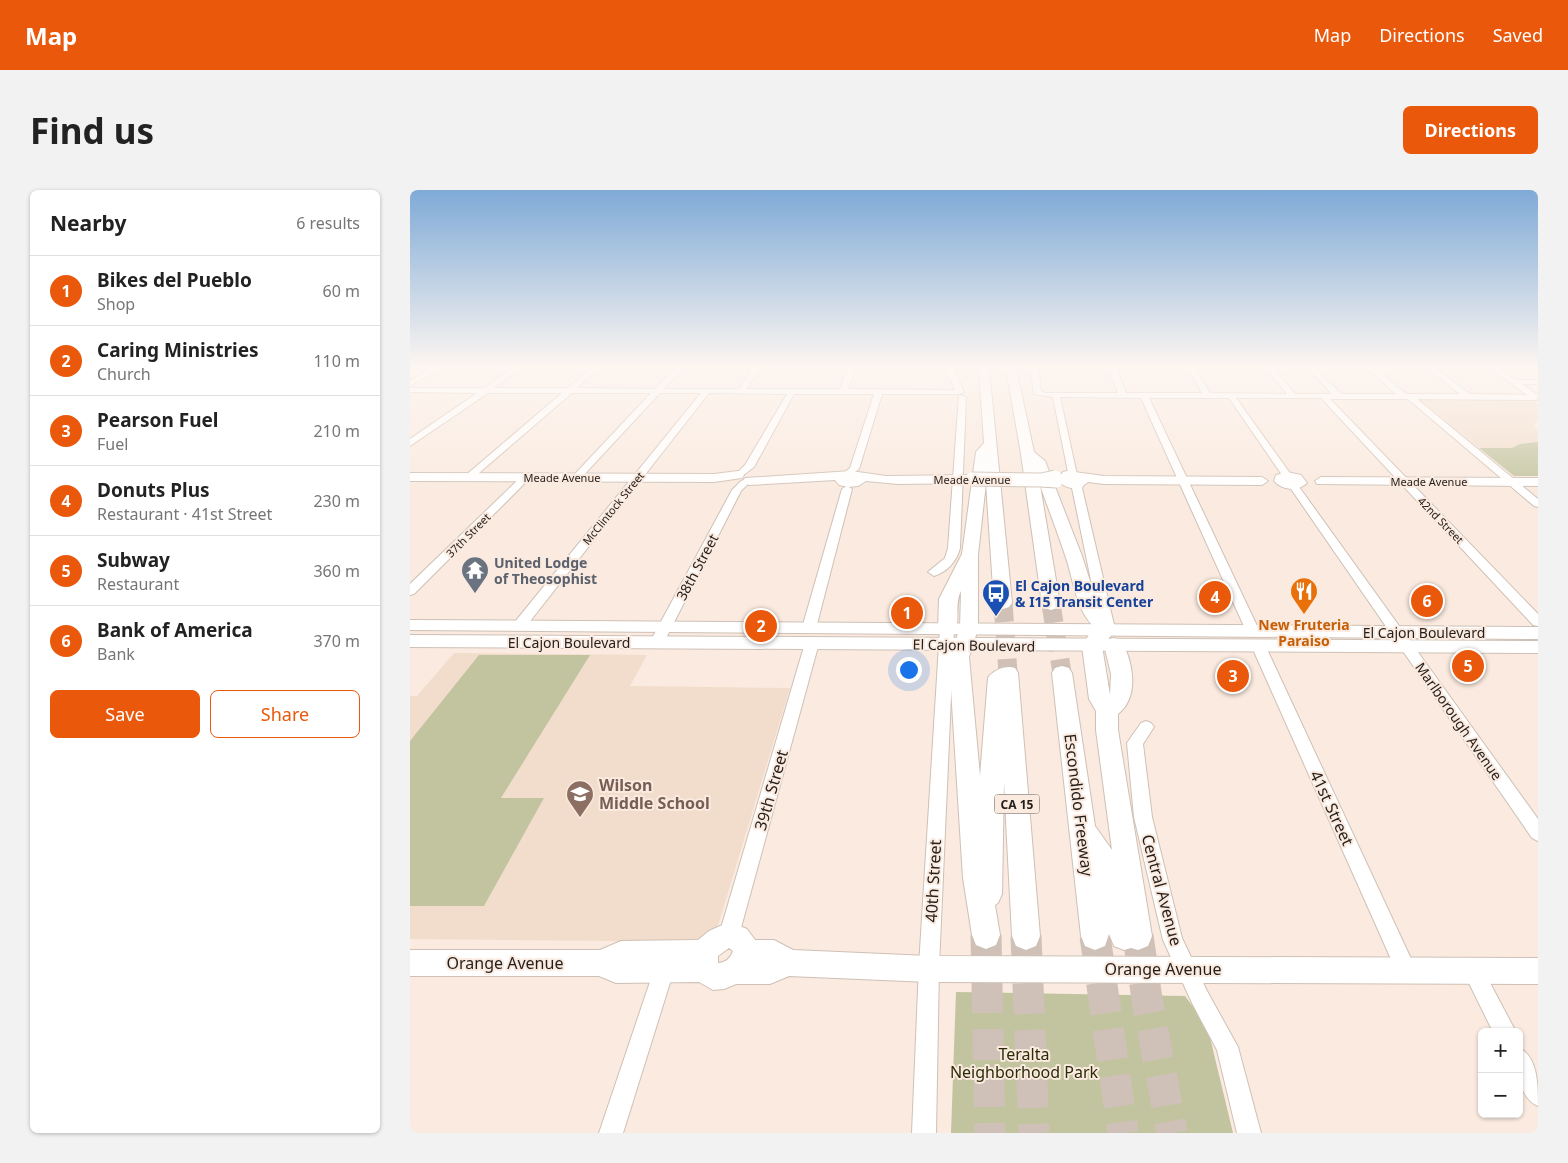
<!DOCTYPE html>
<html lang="en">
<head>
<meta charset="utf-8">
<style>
  :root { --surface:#fff; --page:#f2f2f2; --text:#222; --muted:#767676; --line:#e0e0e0; --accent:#ea580c }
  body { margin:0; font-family:"Noto Sans",sans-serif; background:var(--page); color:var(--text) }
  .controls { position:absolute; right:15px; bottom:15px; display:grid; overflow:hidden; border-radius:8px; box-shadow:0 1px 4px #0004 }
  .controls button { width:45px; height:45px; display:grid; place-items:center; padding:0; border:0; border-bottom:1px solid var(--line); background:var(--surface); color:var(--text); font:25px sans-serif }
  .you { position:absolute; left:498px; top:479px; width:18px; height:18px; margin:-12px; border:4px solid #fff; border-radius:50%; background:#1a73e8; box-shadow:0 0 0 8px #1a73e833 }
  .badge { display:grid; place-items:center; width:32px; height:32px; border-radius:50%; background:var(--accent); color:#fff; font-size:16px; font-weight:700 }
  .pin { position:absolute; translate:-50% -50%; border:2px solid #fff; box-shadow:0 1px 5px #0006 }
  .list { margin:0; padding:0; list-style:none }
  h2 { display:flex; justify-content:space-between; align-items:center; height:65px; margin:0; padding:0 20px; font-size:21px }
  h2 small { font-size:16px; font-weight:400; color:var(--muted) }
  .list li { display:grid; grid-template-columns:32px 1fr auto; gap:15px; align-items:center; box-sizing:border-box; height:70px; padding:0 20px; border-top:1px solid var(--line) }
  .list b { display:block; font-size:19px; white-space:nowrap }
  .list p { margin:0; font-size:16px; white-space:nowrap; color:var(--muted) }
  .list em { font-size:16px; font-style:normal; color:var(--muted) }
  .actions { display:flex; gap:10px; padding:15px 20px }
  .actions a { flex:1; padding:11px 0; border:1px solid var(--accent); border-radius:8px; text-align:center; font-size:18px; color:var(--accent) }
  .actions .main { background:var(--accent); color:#fff }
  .map { position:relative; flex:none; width:1128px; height:943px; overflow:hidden; border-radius:8px }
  header { display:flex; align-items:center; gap:30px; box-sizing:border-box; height:70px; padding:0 25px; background:var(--accent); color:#fff }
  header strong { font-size:24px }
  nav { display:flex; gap:28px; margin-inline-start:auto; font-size:18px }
  .intro { display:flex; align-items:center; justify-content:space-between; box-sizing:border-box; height:120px; padding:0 30px }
  h1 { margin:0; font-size:35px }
  .button { padding:12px 22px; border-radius:8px; background:var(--accent); color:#fff; font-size:18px; font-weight:700 }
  main { display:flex; gap:30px; padding:0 30px }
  aside { flex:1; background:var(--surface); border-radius:8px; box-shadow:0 1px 4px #0004 }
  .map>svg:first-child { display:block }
</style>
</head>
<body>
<header>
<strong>Map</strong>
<nav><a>Map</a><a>Directions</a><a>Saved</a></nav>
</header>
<div class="intro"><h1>Find us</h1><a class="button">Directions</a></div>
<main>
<aside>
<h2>Nearby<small>6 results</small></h2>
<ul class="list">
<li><span class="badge">1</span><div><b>Bikes del Pueblo</b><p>Shop</p></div><em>60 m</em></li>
<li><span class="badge">2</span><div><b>Caring Ministries</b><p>Church</p></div><em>110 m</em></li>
<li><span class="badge">3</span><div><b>Pearson Fuel</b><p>Fuel</p></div><em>210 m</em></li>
<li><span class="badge">4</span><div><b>Donuts Plus</b><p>Restaurant · 41st Street</p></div><em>230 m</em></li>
<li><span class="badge">5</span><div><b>Subway</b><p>Restaurant</p></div><em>360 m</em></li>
<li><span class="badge">6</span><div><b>Bank of America</b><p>Bank</p></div><em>370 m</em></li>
</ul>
<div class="actions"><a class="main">Save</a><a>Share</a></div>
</aside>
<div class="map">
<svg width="1128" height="943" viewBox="0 0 1128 943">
  <rect width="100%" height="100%" fill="#faeadf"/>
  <path fill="#f2ddcc" d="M1010,210h112l6,4v16l-4,5 4,7v44h-24z
    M44,463l193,2 -17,31 160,2 -77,254 -303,-3v-243h7z"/>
  <path fill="#c2c49f" d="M1128,252v34h-24l-35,-28h33l8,-4z
    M69,465h111l-89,143h43l-60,108h-74v-165z
    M546,802l229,4 22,29 26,108h-282z"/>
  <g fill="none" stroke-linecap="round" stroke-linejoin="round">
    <path stroke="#cfc1b8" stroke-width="19" stroke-dasharray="19 9" stroke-linecap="butt" d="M593,413l5,70
      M641,414l11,69"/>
    <path stroke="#cfc1b8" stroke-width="31" stroke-dasharray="31 16" stroke-linecap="butt" d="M576,745l4,198
      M616,746l8,197
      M685,746l28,197
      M728,746l9,63 25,134"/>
    <g stroke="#cfc0b5" stroke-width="2">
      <path id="minor" d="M21,178h9l-30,18v-5z
        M103,178h8l-27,20h74l23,-20h8l-22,20 78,1 20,-21h7l-18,21h75l14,-21h7l-14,21h94l8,-21h8l-8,21 107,1 -10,-22h8l11,24 -4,2h-78l-23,75 -13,9 -5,-3 9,-7 24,-74h-80l-40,73 -13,10 -5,-3 9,-9 42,-71 -78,-1 -185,236h-10l-1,-3 1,-3 187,-230h-41l-80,86 -3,1 -5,-3 2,-2 77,-82h-79l-100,86h-6v-4l96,-82h-74l-78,53v-7l67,-46 -67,-1v-4h74z
        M620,178h8l3,23 5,2h72l-10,-25h8l10,25h76l-14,-25h7l15,25 77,1 -21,-26h7l22,26h37l-24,-26h7l26,26h55l-29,-26h8l31,26h54l-33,-26h8l35,26 57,1 -37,-27h8l17,12h23v4h-16l16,11 -1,5 -120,-1 121,100v8l-4,-1 -126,-107h-78l208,215v12l-5,-1 -212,-227h-85l56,78 -5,3 -3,-1 -55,-80h-80l110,232 -2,3h-10l-106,-235 -81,-1 17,78 -2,2h-6l-16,-80 -19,-3z
        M549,205l7,2 -6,151c-3,13 -13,24 -26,28l-6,-4 17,-14 3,-10z
        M116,284l3,1v4l-115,115 -4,1v-11l113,-109z
        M334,290l5,3 -8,8 -77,151 -2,3h-10l-2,-3 82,-152 9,-9z
        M670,290l5,3 -3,5 33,141 -7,4 -7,-4 -29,-141 5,-7z
        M884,293l3,1 241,335v22l-6,-3 -243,-352z
        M437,296l5,3 -36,139 -2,3h-10l-2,-3 40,-139z
        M537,435l7,4 -15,337 -3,167h-24l7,-167 21,-337z
        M402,449l5,1 2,3 -80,292 -3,7 -7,3 -7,-3 -3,-7 86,-292 2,-3z
        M848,450l5,2 2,3 148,318 3,7 -3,7 -7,3 -7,-3 -148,-332 2,-3z
        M736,531l5,2 3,4 -11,17 9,73 30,121 25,53 31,56 23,86h-24l-20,-83 -24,-45 -30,-65 -29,-123 -7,-74 14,-20z
        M254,770l7,3 3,7 -51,163h-24l55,-163 3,-7z
        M1063,771l7,3 36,68h-23l-30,-61 3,-7z
        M1109,858c19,9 19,37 19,58 -22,-10 -19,-38 -19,-58z"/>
    </g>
    <g stroke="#cfc0b5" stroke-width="2">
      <path id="major" d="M328,281l4,1 2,3 -2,3 -28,4 -304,-1v-8l304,1z
        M441,281l35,5 86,-1 6,4 -6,4 -74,1 -32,-3 -8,5 -10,1 -9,-2 -4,-5 -86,5 -6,-4 2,-3z
        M657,281l37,5 158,1 6,4 -6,4 -158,-1 -16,-2c-10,9 -23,8 -31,-3l6,-7z
        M877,282l14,3 6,8c-9,9 -25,7 -33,-2l2,-6z
        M911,287l217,1v8l-221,-2 -2,-3z
        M0,430l1128,7v12l-1128,-9z
        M0,445l1128,6v12l-1128,-6z
        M319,732l18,7 8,11h19l19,10 136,6 609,2v26l-609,-2 -140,-6 -19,8h-34l-12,5 -11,1 -14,-8 -83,1 -17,-7h-189v-26h190l21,-9 77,-1 11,-9zM319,758l4,3c-2,7 -8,12 -15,12v-7z"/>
    </g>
    <g stroke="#cfc0b5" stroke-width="2">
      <path id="highway" d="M569,178h10l23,235 -3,4 -6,2 -6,-2 -3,-4 -8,-120 -8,72v74l-9,28 11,119 8,-98c5,-8 18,-13 27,-10l3,5 22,263 -4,10 -10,4 -10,-4 -4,-10 -8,-154 -2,112 -4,9 -3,2 5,30 -4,10 -10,4 -10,-4 -4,-10 -9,-57 -14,-221 11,-28 1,-38c-7,13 0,31 -7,42l-7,2 -7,-2 -2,-4 1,-30 23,-45 14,-102 8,-9z
        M596,178h10l18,84 11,9 37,95 17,53 18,20 -15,17 8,49 1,-21 -7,-29 3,-5 7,-2 7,2c12,21 19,57 -3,74v16l34,206 -4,10 -10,4 -7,-2 -7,2 -10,-4 -5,-12 -4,12 -10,4 -10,-4 -4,-10 -29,-263 3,-5 7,-2 7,2 3,5 23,153 17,24 -16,-120v-19l-7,-12 -7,-53 8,-13 6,-4c-21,-19 -22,-49 -31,-74 -8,-24 -17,-47 -25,-70l20,119 -3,4 -6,2 -6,-2 -3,-4 -21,-150z"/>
    </g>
    <use href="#minor" fill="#fff" fill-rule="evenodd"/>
    <use href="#major" fill="#fff" fill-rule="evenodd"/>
    <use href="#highway" fill="#fff" fill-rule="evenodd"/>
    <g stroke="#cfc0b5" stroke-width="15" stroke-linecap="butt">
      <path id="major-bridge" d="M645,287l-14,3 15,1
        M562,289l69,1"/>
    </g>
    <use href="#major-bridge" stroke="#fff" stroke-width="13"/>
  </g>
  <linearGradient id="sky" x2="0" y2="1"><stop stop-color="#7faad7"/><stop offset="0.57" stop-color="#fdf6f1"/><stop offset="1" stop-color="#fdf6f1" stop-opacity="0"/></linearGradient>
  <rect width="1128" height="310" fill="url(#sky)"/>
  <defs>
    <g id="temple-pin" transform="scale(1.4375)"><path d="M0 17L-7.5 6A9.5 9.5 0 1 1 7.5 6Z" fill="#6b7280" stroke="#faeadf"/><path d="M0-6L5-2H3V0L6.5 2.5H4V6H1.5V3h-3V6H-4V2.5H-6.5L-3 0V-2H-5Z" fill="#fff"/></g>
    <g id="restaurant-pin" transform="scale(1.4375)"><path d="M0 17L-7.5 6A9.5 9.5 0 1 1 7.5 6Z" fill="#e8710a" stroke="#faeadf"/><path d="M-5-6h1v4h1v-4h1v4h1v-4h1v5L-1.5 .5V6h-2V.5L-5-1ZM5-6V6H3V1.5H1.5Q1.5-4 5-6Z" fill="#fff"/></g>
    <g id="bus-pin" transform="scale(1.4375)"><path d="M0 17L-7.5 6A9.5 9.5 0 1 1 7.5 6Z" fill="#1a4fb4" stroke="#faeadf"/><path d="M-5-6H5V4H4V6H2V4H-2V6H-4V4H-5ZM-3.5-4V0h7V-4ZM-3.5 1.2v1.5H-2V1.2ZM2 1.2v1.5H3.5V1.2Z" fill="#fff"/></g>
    <g id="school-pin" transform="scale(1.4375)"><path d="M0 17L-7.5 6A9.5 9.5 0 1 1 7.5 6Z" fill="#8d6e63" stroke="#faeadf"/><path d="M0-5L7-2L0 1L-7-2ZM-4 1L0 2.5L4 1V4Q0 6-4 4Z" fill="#fff"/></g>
  </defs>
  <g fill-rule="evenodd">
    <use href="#temple-pin" x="65" y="380"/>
    <use href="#restaurant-pin" x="894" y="401"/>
    <use href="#bus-pin" x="586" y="403"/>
    <use href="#school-pin" x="170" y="604"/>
  </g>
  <g text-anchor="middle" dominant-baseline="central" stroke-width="4" stroke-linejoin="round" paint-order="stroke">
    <g font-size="11" fill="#241e1a" stroke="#faeadf">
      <text x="152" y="287">Meade Avenue</text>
      <text x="562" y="289">Meade Avenue</text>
      <text x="1019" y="291">Meade Avenue</text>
      <text transform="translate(203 318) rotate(-51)">McClintock Street</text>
      <text transform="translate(1031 330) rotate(46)">42nd Street</text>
      <text transform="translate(58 345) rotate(-45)">37th Street</text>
    </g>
    <rect fill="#faeadf" stroke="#645b55" stroke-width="1" x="584.5" y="604.5" width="45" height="19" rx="4"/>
    <g font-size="12" font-weight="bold" fill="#241e1a">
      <text x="607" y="614">CA 15</text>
    </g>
    <g font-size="14" font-weight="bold" fill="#5b616d" stroke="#faeadf" text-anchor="start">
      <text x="84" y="372">United Lodge<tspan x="84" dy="16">of Theosophist</tspan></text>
    </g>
    <g font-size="14" fill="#241e1a" stroke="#faeadf">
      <text transform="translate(287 377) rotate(-62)">38th Street</text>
      <text x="1014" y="442">El Cajon Boulevard</text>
      <text x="159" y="452">El Cajon Boulevard</text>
      <text transform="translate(564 455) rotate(1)">El Cajon Boulevard</text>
      <text transform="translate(1049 531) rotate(55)">Marlborough Avenue</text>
    </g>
    <g font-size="14" font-weight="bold" fill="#164399" stroke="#faeadf" text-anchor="start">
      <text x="605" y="395">El Cajon Boulevard<tspan x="605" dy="16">&amp; I15 Transit Center</tspan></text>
    </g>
    <g font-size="14" font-weight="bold" fill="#c56008" stroke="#faeadf">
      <text x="894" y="434">New Fruteria<tspan x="894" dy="16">Paraiso</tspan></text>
    </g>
    <g font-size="16" font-weight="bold" fill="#785e54" stroke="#faeadf" text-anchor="start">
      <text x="189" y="595">Wilson<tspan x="189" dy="18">Middle School</tspan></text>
    </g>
    <g font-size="16" fill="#241e1a" stroke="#faeadf">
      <text transform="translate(361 600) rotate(-74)">39th Street</text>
      <text transform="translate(669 615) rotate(83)">Escondido Freeway</text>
      <text transform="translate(922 618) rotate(65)">41st Street</text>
      <text transform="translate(523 691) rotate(-87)">40th Street</text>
      <text transform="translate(752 700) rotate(75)">Central Avenue</text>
      <text x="95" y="773">Orange Avenue</text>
      <text x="753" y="779">Orange Avenue</text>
    </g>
    <g font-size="16" fill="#2a2b07" stroke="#faeadf">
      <text x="614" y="864">Teralta<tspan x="614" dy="18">Neighborhood Park</tspan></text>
    </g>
  </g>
</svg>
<div class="controls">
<button>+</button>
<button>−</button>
</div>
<div class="you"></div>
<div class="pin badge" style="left:497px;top:423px">1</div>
<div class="pin badge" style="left:351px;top:436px">2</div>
<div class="pin badge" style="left:823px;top:486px">3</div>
<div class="pin badge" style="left:805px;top:407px">4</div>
<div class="pin badge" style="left:1058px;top:476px">5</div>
<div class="pin badge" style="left:1017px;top:411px">6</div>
</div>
</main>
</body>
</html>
